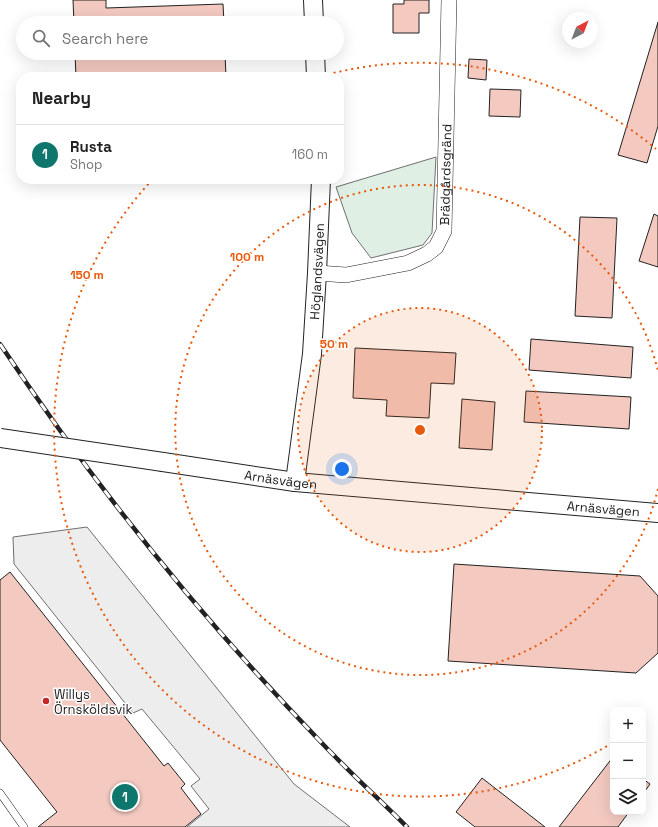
<!DOCTYPE html>
<html lang="en">
<head>
<meta charset="utf-8">
<style>
  :root { --surface:#fff; --page:#f2f2f2; --text:#222; --muted:#767676; --line:#e0e0e0; --accent:#0f766e }
  body { margin:0; font-family:"Space Grotesk",sans-serif; background:var(--page); color:var(--text) }
  .controls { position:absolute; right:12px; bottom:12px; display:grid; overflow:hidden; border-radius:8px; box-shadow:0 4px 16px #0002 }
  .controls button { width:36px; height:36px; display:grid; place-items:center; padding:0; border:0; border-bottom:1px solid var(--line); background:var(--surface); color:var(--text); font:20px sans-serif }
  .compass { position:absolute; left:562px; top:12px; width:36px; height:36px; border-radius:50%; background:var(--surface); box-shadow:0 4px 16px #0002; rotate:42deg }
  .you { position:absolute; left:342px; top:469px; width:14px; height:14px; margin:-10px; border:3px solid #fff; border-radius:50%; background:#1a73e8; box-shadow:0 0 0 6px #1a73e833 }
  .badge { display:grid; place-items:center; width:26px; height:26px; border-radius:50%; background:var(--accent); color:#fff; font-size:13px; font-weight:700 }
  .pin { position:absolute; translate:-50% -50%; border:2px solid #fff; box-shadow:0 1px 4px #0006 }
  .list { margin:0; padding:0; list-style:none }
  h2 { display:flex; justify-content:space-between; align-items:center; height:52px; margin:0; padding:0 16px; font-size:17px }
  h2 small { font-size:13px; font-weight:400; color:var(--muted) }
  .list li { display:grid; grid-template-columns:26px 1fr auto; gap:12px; align-items:center; box-sizing:border-box; height:60px; padding:0 16px; border-top:1px solid var(--line) }
  .list b { display:block; font-size:15px; white-space:nowrap }
  .list p { margin:0; font-size:13px; white-space:nowrap; color:var(--muted) }
  .list em { font-size:13px; font-style:normal; color:var(--muted) }
  .icon { flex:none; width:22px; height:22px; fill:none; stroke:currentColor; stroke-width:2; stroke-linecap:round; stroke-linejoin:round }
  .map { position:relative; flex:none; width:658px; height:827px; overflow:hidden }
  .search { position:absolute; background:var(--surface); box-shadow:0 4px 16px #0002; left:16px; top:16px; width:328px; height:44px; display:flex; align-items:center; gap:10px; box-sizing:border-box; padding:0 14px; border-radius:22px; color:var(--muted); font-size:15px }
  .panel { position:absolute; background:var(--surface); box-shadow:0 4px 16px #0002; left:16px; top:72px; width:328px; height:112px; border-radius:16px }
  .map>svg:first-child { display:block }
</style>
</head>
<body>
<div class="map">
<svg width="658" height="827" viewBox="0 0 658 827">
  <rect width="100%" height="100%" fill="#fff"/>
  <path fill="#e0efe3" stroke="#6f6f6f" d="M436,157l-4,76 -9,12 -52,13 -19,-25 -16,-46z"/>
  <path fill="#ededed" stroke="#6f6f6f" d="M87,527l207,257 56,43h-163l22,-18 -18,-23 9,-7 -58,-70 -9,4 -119,-149 -1,-27z"/>
  <path fill="#f3c9c0" stroke="#222" d="M73,0h33v8l117,-4 1,19h-150z
    M404,0h25v13h-10v20h-26v-29h11z
    M658,22v104l-11,37 -29,-8z
    M75,53h150l1,24h-150z
    M469,59l18,1 -1,20 -18,-2z
    M490,89l31,1 -1,27 -31,-1z
    M654,214l4,2v51l-19,-6z
    M580,217l37,1 -5,100 -37,-2z
    M531,339l102,8 -2,31 -102,-8z
    M355,348l101,5 -2,31 -23,-1 -2,35 -43,-2 1,-16 -34,-2z
    M526,391l105,6 -2,32 -105,-7z
    M462,399l33,3 -3,48 -33,-2z
    M454,564l186,12 18,20v57l-22,20 -188,-12z
    M10,572l154,194 4,-3 17,21 -4,4 20,26 -16,13h-147l19,-15 -57,-72v-160z
    M613,757v55h16l-11,15h-59z
    M482,778l63,49h-70l-19,-15z
    M643,779l7,5 -7,10z"/>
  <g fill="none" stroke-linecap="round" stroke-linejoin="round">
    <g stroke="#222" stroke-width="8">
      <path id="service" d="M0,793l24,34"/>
    </g>
    <g stroke="#222" stroke-width="16">
      <g id="minor">
        <path id="s1" d="M317,273l29,2 62,-12 19,-9 9,-7 8,-16 5,-231"/>
      </g>
    </g>
    <g stroke="#222" stroke-width="20">
      <g id="tertiary">
        <path d="M313,0l1,23"/>
        <path d="M315,53l1,24"/>
        <path id="s2" d="M163,462l132,20 363,31"/>
        <path id="s3" d="M295,482l17,-128 5,-81 4,-94"/>
      </g>
    </g>
    <use href="#service" stroke="#fff" stroke-width="7"/>
    <use href="#minor" stroke="#fff" stroke-width="15"/>
    <use href="#tertiary" stroke="#fff" stroke-width="18"/>
    <g stroke="#222" stroke-width="4.5">
      <path id="rail" d="M0,344c94,141 201,274 319,396 28,30 59,58 88,87"/>
    </g>
    <use href="#rail" stroke="#fff" stroke-width="3" stroke-dasharray="9" stroke-linecap="butt"/>
    <g stroke="#222" stroke-width="20" stroke-linecap="butt">
      <path id="tertiary-bridge" d="M0,438l163,24"/>
    </g>
    <use href="#tertiary-bridge" stroke="#fff" stroke-width="18"/>
  </g>
  <circle cx="420" cy="430" r="122" fill="#e8590c" fill-opacity=".12"/>
  <g fill="none" stroke="#e8590c" stroke-width="2" stroke-dasharray="2 4">
    <circle cx="420" cy="430" r="122"/>
    <path d="M658 489A245 245 0 1 1 658 371"/>
    <path d="M612 743A367 367 0 0 1 152 180M322 76A367 367 0 0 1 656 149"/>
  </g>
  <circle fill="#c62828" stroke="#fff" stroke-width="1.5" cx="46" cy="701" r="4"/>
  <g text-anchor="middle" dominant-baseline="central" stroke-width="3" stroke-linejoin="round" paint-order="stroke">
    <g font-size="13" fill="#222" stroke="#fff">
      <text stroke="none"><textPath href="#s1" startOffset="199">Brädgårdsgränd</textPath></text>
      <text stroke="none"><textPath href="#s3" startOffset="212">Höglandsvägen</textPath></text>
      <text stroke="none"><textPath href="#s2" startOffset="119">Arnäsvägen</textPath></text>
      <text stroke="none"><textPath href="#s2" startOffset="443">Arnäsvägen</textPath></text>
    </g>
    <g font-size="13" fill="#222" stroke="#fff" text-anchor="start">
      <text x="54" y="694">Willys<tspan x="54" dy="15">Örnsköldsvik</tspan></text>
    </g>
  </g>
  <circle cx="420" cy="430" r="6" fill="#e8590c" stroke="#fff" stroke-width="2"/>
  <g font-size="12" text-anchor="middle" font-weight="bold" fill="#e8590c" stroke="#fff" stroke-width="3" stroke-linejoin="round" paint-order="stroke">
    <text x="247" y="261">100 m</text>
    <text x="87" y="279">150 m</text>
    <text x="334" y="348">50 m</text>
  </g>
</svg>
<div class="controls">
<button>+</button>
<button>−</button>
<button><svg class="icon" aria-label="layers" viewBox="0 0 24 24"><path d="M12 4l9 5-9 5-9-5zM3 14l9 5 9-5"/></svg></button>
</div>
<svg class="compass" viewBox="-18 -18 36 36"><path d="M0-13l5 13h-10z" fill="#e53935"/><path d="M0 13l5-13h-10z" fill="#767676"/></svg>
<div class="you"></div>
<div class="pin badge" style="left:125px;top:797px">1</div>
<div class="search"><svg class="icon" aria-label="search" viewBox="0 0 24 24"><circle cx="10" cy="10" r="6"/><path d="M15 15l6 6"/></svg>Search here</div>
<section class="panel">
<h2>Nearby<small></small></h2>
<ul class="list">
<li><span class="badge">1</span><div><b>Rusta</b><p>Shop</p></div><em>160 m</em></li>
</ul>
</section>
</div>
</body>
</html>
